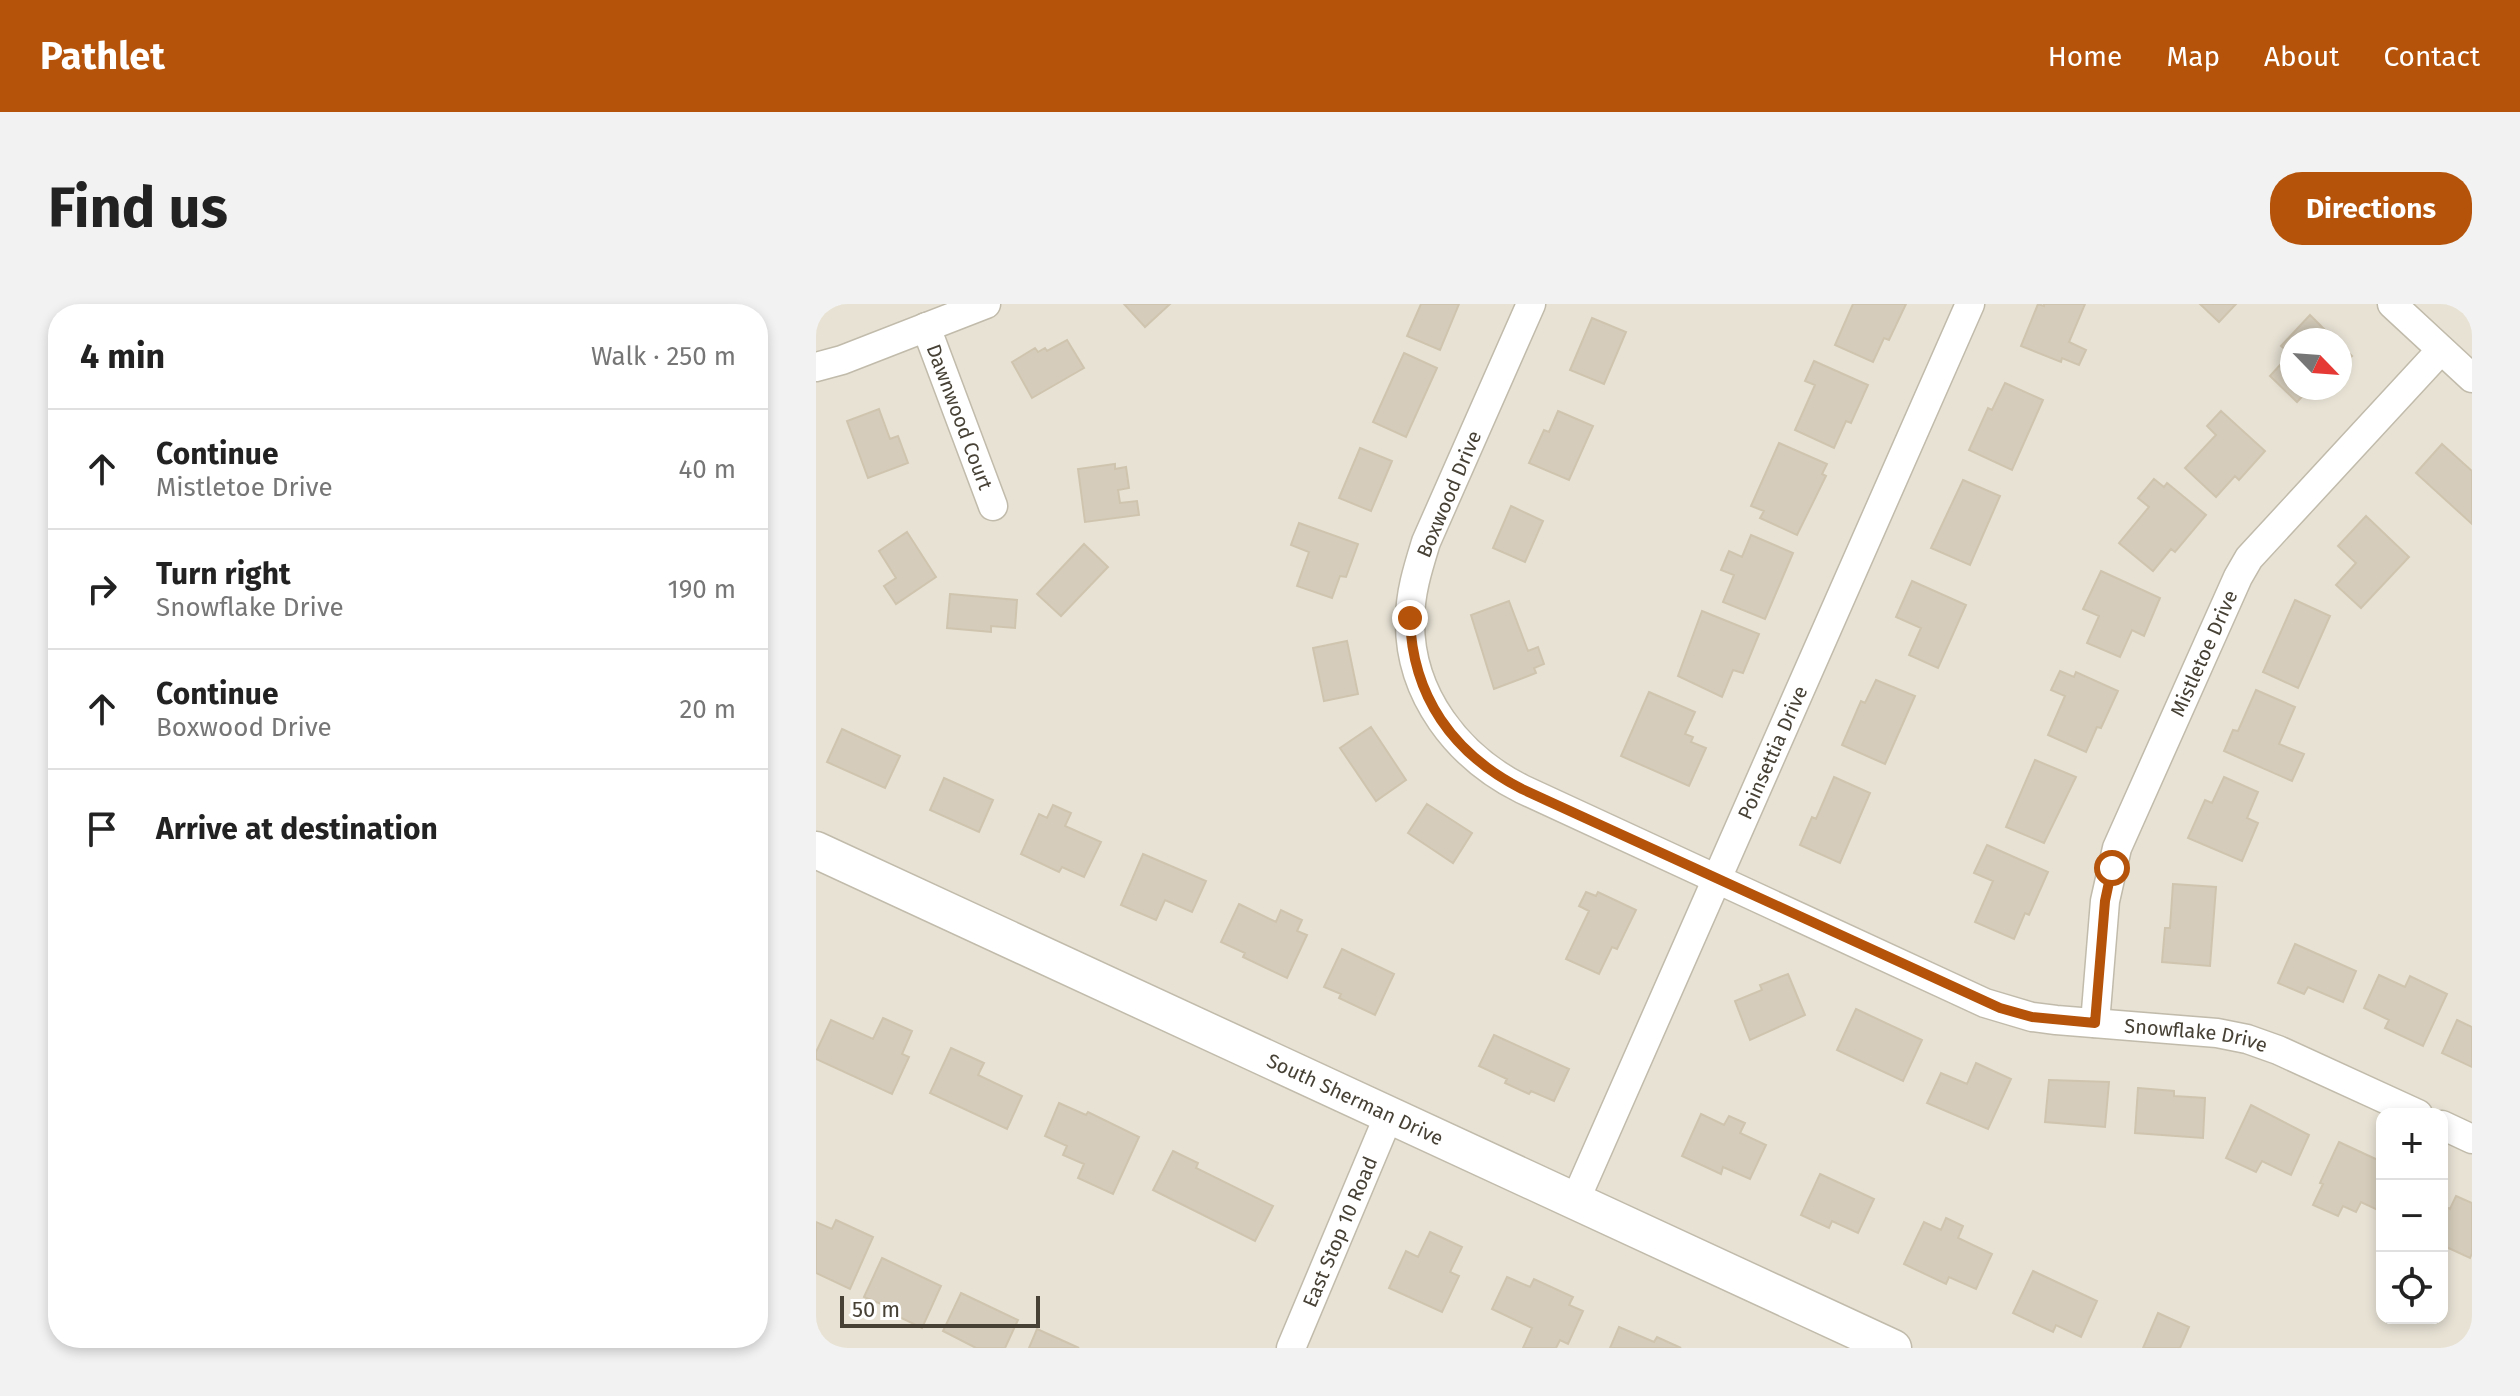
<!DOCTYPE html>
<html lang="en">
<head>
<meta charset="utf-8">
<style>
  :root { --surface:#fff; --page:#f2f2f2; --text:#222; --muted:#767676; --line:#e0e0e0; --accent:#b45309 }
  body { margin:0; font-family:"Fira Sans",sans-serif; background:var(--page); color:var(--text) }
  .controls { position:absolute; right:24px; bottom:24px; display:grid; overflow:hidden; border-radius:16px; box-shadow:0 4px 12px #0003 }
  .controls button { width:72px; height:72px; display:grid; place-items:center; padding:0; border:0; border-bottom:2px solid var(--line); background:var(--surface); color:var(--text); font:40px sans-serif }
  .compass { position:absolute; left:1464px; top:24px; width:72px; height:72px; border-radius:50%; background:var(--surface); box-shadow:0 4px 12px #0003; rotate:115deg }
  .scale { position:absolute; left:24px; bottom:20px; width:200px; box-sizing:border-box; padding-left:8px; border:4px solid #464035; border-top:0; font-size:22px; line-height:28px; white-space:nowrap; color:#464035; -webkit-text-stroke:6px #fff; paint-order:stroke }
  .stop { position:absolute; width:24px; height:24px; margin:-18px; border:6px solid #b45309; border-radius:50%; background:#fff }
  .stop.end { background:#b45309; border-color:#fff; box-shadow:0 2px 8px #0008 }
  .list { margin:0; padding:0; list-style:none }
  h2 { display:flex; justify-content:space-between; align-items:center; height:104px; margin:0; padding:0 32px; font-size:34px }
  h2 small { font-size:26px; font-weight:400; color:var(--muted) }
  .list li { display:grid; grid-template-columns:52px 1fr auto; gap:24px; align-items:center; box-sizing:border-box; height:120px; padding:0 32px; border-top:2px solid var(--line) }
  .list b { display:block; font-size:30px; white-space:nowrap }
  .list p { margin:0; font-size:26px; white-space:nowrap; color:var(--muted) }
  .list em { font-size:26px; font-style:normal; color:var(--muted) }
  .icon { flex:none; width:44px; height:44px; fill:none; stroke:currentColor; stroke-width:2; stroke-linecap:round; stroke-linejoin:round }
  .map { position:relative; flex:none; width:1656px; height:1044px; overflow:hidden; border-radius:32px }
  header { display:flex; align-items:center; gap:48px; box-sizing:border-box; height:112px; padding:0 40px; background:var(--accent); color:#fff }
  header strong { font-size:38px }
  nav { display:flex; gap:44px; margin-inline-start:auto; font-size:28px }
  .intro { display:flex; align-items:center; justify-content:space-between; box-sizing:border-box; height:192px; padding:0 48px }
  h1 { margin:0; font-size:56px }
  .button { padding:20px 36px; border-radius:32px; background:var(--accent); color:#fff; font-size:28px; font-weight:700 }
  main { display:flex; gap:48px; padding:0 48px }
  aside { flex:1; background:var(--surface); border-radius:32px; box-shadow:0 4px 12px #0003 }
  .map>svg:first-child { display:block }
</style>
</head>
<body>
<header>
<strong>Pathlet</strong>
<nav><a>Home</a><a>Map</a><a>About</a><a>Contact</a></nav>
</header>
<div class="intro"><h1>Find us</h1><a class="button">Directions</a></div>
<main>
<aside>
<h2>4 min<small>Walk · 250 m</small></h2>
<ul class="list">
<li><svg class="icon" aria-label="ahead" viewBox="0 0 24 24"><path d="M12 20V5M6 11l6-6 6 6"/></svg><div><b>Continue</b><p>Mistletoe Drive</p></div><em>40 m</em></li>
<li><svg class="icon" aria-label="right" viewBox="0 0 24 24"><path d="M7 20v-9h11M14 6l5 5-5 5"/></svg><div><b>Turn right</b><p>Snowflake Drive</p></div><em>190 m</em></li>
<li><svg class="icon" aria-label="ahead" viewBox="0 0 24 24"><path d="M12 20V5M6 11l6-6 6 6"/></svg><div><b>Continue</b><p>Boxwood Drive</p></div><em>20 m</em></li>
<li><svg class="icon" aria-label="arrive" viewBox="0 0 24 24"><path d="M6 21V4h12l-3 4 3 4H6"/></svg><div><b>Arrive at destination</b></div></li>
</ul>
</aside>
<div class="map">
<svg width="1656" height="1044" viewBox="0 0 1656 1044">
  <rect width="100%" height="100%" fill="#f3efe6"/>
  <path fill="#e7e2d4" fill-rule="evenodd" d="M0,0h1656v1044h-1656zM1476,36h48v48h-48zM1566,810h60v204h-60z"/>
  <path fill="#d5ccbb" stroke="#cfc4ae" stroke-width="2" d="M308,0h46l-25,23z
    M605,0h38l-19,46 -33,-14z
    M1037,0h53l-17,36 -5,-2 -11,24 -38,-17z
    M1222,0l6,2v-2h41l-16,38 17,8 -7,15 -17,-7 -1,4 -40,-16z
    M1384,0h36l-17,18z
    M1494,11l25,25h-43v48h18l-13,14 -27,-26 20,-22 -9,-8z
    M776,14l34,14 -22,52 -34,-14z
    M251,36l17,28 -52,30 -20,-36 23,-14 3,4 7,-4 2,3z
    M1524,40l12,12 -12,13z
    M588,49l33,15 -31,69 -33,-15z
    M998,57l54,24 -17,38 -5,-2 -12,27 -39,-18 20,-45 -10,-4z
    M1189,79l38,17 -31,70 -43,-20 19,-42 4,2z
    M63,105l11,30 8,-3 10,27 -40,15 -21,-57z
    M742,107l35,15 -24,54 -40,-17 15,-33 5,2z
    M1405,107l44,40 -26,29 -4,-4 -19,21 -31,-29 31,-33 -9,-9z
    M963,139l48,21 -5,10 4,2 -29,59 -37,-17 4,-7 -13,-5z
    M1626,140l30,27v53l-56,-51z
    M544,144l32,13 -21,50 -32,-13z
    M299,160v5l11,-2 3,21 -11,2 2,13 17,-2 2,14 -54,7 -7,-53z
    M1338,175l10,8 3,-4 39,32 -31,37 -4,-3 -18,22 -34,-28 30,-36 -11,-9z
    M1147,176l37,16 -30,69 -39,-17z
    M695,202l32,15 -18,41 -32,-14z
    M1550,212l43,41 -48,51 -25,-23 20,-22 -18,-17z
    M483,219l59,21 -12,33 -6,-1 -8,22 -35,-12 12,-34 -18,-7z
    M91,228l29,45 -40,27 -12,-18 12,-8 -17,-27z
    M935,231l42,18 -28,66 -42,-17 11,-27 -13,-5 8,-19 13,6z
    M268,240l24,23 -47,49 -24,-22z
    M1285,267l59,27 -16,38 -12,-6 -12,27 -33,-14 12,-27 -16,-7z
    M1096,277l54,24 -28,63 -29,-13 12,-27 -25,-11z
    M134,290l67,6 -2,28 -24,-2v6l-44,-4z
    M1479,296l35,16 -32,72 -35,-16z
    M693,297l19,50 10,-4 6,17 -10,4 2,5 -42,16 -23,-74z
    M886,307l57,23 -16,39 -10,-3 -11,27 -44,-21z
    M531,337l11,53 -34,7 -11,-53z
    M1244,367l14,6 2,-5 42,19 -17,37 -4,-1 -11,25 -38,-17 17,-39 -14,-6z
    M1060,376l39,16 -30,68 -43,-19 19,-44 4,2z
    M1440,386l39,17 -16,37 25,10 -12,27 -68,-30 9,-21 5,1z
    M833,388l46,20 -10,22 8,3 -2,5 15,6 -17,38 -68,-30z
    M555,423l35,53 -30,21 -36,-53z
    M26,425l58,27 -15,32 -58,-26z
    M1219,456l41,17 -32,66 -38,-16z
    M1018,473l36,16 -30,70 -40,-18 12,-28 4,2z
    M1408,473l34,15 -11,26 11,5 -16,38 -54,-23 17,-38 7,3z
    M128,474l49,22 -14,32 -49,-22z
    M611,500l45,29 -19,30 -45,-30z
    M237,501l18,8 -6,13 36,16 -17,35 -22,-10 -3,5 -38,-18 18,-40 8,4z
    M1171,541l61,27 -19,43 -4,-2 -11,26 -39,-17 18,-41 -19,-8z
    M327,550l63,27 -14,31 -27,-12 -9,20 -35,-15z
    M1357,580l43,3 -6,79 -48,-4 3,-34h5z
    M770,588l10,4 2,-4 38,18 -19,39 -5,-2 -13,27 -33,-15 23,-48 -10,-5z
    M423,600l37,18 5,-12 21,10 -5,11 10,4 -20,43 -44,-21 2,-4 -24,-11z
    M1479,640l61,27 -13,31 -35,-15 -4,7 -26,-11z
    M526,645l52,25 -19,41 -36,-17 2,-4 -17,-7z
    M972,670l17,41 -55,25 -15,-39 27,-11 -2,-5z
    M1563,671l26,12 5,-11 37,18 -24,52 -38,-18 4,-8 -25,-12z
    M1040,705l66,31 -19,41 -66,-31z
    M67,714l29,13 -10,23 7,3 -17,37 -76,-35v-7l15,-32 42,19z
    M1641,716l15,7v40l-30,-14z
    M678,731l75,34 -15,32 -23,-10 -2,3 -24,-11 2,-4 -28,-13z
    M135,744l33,15 -6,12 44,21 -15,33 -77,-36z
    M1160,759l35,16 -23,50 -61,-26 14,-30 26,11z
    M1233,776l60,2 -4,45 -60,-5z
    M1322,784l36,3v5l31,2 -2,40 -68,-5z
    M243,799l27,12 2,-3 51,25 -26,57 -35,-16 6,-14 -21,-9 4,-9 -22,-10z
    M1435,801l58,30 -18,40 -29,-14 -6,11 -30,-14z
    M885,810l23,11 5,-9 16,7 -5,10 26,12 -16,34 -27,-12 -2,7 -39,-18z
    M1523,838l41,19 2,51 -21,-10 -5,10 -13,-6 -5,10 -25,-11 10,-21 -3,-1z
    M357,847l25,12 -2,5 77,38 -18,35 -102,-51z
    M1004,870l54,25 -16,34 -26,-12 -3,7 -28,-13z
    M1640,892l16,7v50l-2,5 -28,-13v-40l8,4z
    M1130,914l17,8 -5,12 34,16 -16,35 -27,-12 -3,7 -42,-20 20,-42 17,8z
    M20,916l37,17 -23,52 -34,-16v-51l16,7z
    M614,928l32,15 -12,25 9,4 -17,36 -53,-24 17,-37 12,6z
    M66,954l59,28 -19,42 -33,-16 2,-4 -27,-11z
    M1217,967l64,30 -16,36 -25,-12 -3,7 -40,-19z
    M691,973l23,10 4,-8 39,18 -4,8 14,6 -15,33 -8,-4 -4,8h-33l9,-20 -40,-19z
    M145,989l57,27 -13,28h-29l-33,-17z
    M1342,1009l31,14 -9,21h-37z
    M803,1023l35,15 3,-5 24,11h-71z
    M221,1025l42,19h-50z"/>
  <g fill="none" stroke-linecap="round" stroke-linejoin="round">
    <g stroke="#c1bbab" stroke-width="31">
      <g id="minor">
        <path id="s1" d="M715,0l-105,238c-8,26 -16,51 -16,78 -1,75 48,137 112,169l463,214 47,14 24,3 161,13 30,6 31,11 140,64"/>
        <path d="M1576,0l80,74"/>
        <path id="s2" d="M110,23l67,179"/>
        <path d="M0,63l26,-7 144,-56"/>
        <path id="s3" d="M1279,719l10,-122 12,-53 121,-271 11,-19 192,-208"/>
        <path d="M1626,821l30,14"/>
        <path id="s4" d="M759,897l395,-897"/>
        <path id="s5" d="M475,1044l98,-233"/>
      </g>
    </g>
    <g stroke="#c1bbab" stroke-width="39">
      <g id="tertiary">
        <path id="s6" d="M0,546l1077,498"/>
      </g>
    </g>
    <use href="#minor" stroke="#fff" stroke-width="28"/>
    <use href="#tertiary" stroke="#fff" stroke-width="36"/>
  </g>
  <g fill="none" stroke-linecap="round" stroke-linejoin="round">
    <path stroke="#b45309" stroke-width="10" d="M594,314c2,78 43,136 112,171l478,219 32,9 63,6 10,-122 7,-33"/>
  </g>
  <g text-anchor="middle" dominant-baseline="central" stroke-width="6" stroke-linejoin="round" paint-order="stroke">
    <g font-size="20" fill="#464035" stroke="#fff">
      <text stroke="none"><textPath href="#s2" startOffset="96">Dawnwood Court</textPath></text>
      <text transform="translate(633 190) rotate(-67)">Boxwood Drive</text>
      <text stroke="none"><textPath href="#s3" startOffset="390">Mistletoe Drive</textPath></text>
      <text stroke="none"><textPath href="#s4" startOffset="490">Poinsettia Drive</textPath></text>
      <text stroke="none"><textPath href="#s1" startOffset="1278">Snowflake Drive</textPath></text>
      <text stroke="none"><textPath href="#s6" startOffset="594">South Sherman Drive</textPath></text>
      <text stroke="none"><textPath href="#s5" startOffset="126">East Stop 10 Road</textPath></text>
    </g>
  </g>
</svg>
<div class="controls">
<button>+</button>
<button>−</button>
<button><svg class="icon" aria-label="locate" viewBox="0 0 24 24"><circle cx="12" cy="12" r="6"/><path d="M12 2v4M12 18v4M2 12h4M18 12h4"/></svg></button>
</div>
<svg class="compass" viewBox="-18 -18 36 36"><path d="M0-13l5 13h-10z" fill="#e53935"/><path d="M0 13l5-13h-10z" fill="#767676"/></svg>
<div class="scale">50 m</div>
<div class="stop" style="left:1296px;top:564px"></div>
<div class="stop end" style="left:594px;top:314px"></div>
</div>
</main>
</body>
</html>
